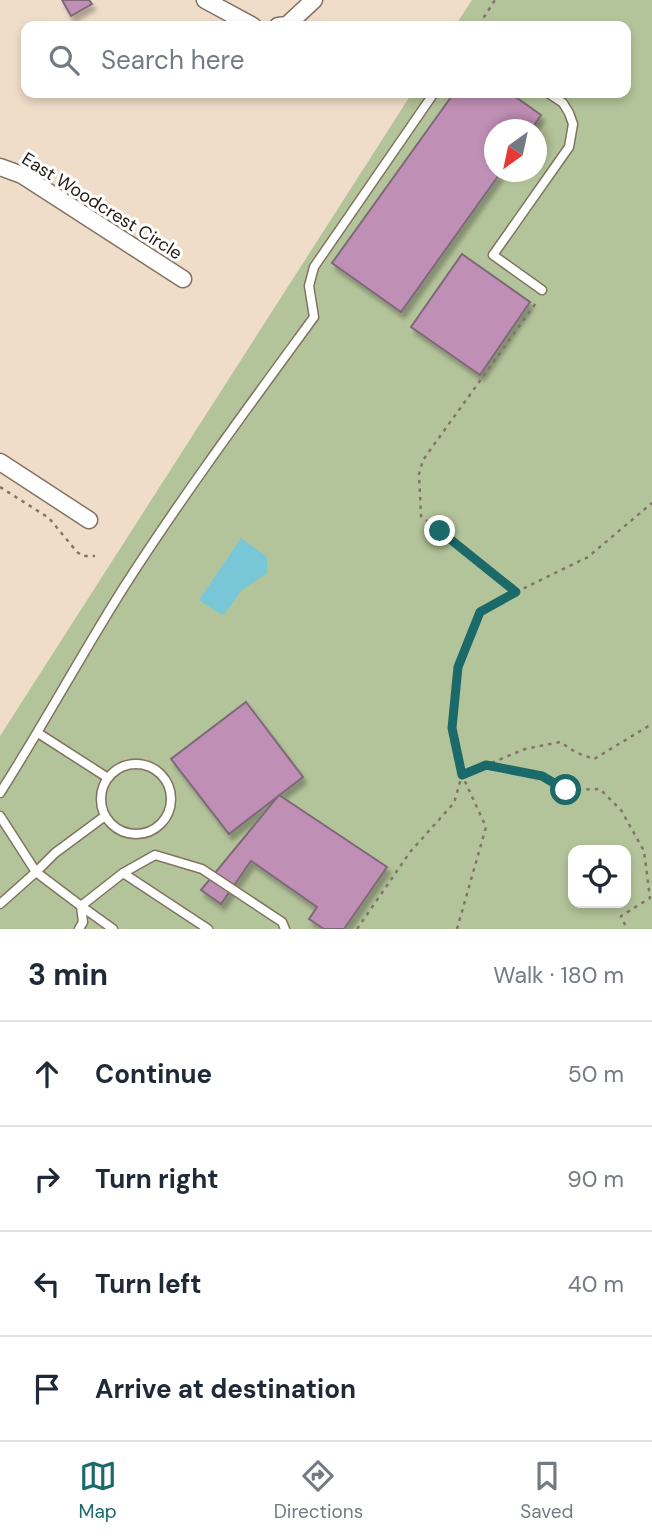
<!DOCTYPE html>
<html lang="en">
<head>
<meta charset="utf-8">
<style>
  :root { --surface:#fff; --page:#f2f2f3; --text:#1f2937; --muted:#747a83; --line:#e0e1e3; --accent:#1c696a }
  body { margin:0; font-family:"DM Sans",sans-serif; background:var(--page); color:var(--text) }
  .controls { position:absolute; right:21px; bottom:21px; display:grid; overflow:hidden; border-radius:14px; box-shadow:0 4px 10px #0003 }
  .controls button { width:63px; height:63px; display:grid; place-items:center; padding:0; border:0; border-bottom:2px solid var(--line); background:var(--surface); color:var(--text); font:35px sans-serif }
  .compass { position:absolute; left:484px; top:119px; width:63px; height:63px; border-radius:50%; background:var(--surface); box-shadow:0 4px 10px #0003; rotate:213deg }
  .stop { position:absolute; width:21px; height:21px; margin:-16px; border:5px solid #1c696a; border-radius:50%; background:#fff }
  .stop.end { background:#1c696a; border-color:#fff; box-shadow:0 2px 7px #0008 }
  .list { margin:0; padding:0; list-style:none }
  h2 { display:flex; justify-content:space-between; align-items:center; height:91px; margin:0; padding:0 28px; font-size:30px }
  h2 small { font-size:23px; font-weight:400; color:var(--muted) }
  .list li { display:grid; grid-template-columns:46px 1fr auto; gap:21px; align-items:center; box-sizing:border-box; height:105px; padding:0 28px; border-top:2px solid var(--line) }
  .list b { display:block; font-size:26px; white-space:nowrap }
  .list em { font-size:23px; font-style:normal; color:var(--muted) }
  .icon { flex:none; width:38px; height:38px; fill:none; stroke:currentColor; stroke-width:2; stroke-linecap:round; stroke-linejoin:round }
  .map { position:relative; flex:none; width:652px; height:929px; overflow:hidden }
  .search { position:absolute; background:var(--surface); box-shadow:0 4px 10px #0003; left:21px; right:21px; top:21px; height:77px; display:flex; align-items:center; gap:18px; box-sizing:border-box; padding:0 24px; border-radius:14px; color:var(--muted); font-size:26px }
  .sheet { height:511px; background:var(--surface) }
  nav { display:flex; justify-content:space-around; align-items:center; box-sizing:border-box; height:98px; border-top:2px solid var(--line); background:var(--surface); font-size:19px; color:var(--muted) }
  nav a { display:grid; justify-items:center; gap:4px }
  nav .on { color:var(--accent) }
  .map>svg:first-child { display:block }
</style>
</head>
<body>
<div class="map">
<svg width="652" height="929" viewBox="0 0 652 929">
  <defs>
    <filter id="shadow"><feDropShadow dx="3.5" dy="6" stdDeviation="2" flood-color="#0004"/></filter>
  </defs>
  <rect width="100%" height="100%" fill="#f0ddc9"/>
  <path fill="#b4c49a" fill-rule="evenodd" d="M472,0h180v929h-652v-193l412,-643h214v-67h-171zM494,130h42v42h-42zM573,850h53v53h-53z"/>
  <path fill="#79c6d6" d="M241,538l26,19v16l-25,17 -18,24h-4l-21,-14z"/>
  <path fill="#c08fb5" stroke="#7d6978" stroke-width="2" filter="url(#shadow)" d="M62,0h27l3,4 -21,12z
    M454,93h56l31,22 -10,15h-37v42h7l-100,140 -69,-49z
    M462,254l68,48 -50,73 -69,-48z
    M246,702l57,75 -74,57 -58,-75z
    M279,795l108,72 -43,62h-20l-15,-10 8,-12 -66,-46 -30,43 -20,-14z"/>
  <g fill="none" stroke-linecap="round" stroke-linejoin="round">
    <g stroke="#837360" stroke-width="11">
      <path id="service" d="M542,290l-49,-35 76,-108 4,-23 -4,-11 -6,-10 -15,-10
        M38,733l70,45
        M101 799a35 35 0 1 1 70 0a35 35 0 1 1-70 0Z
        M0,793c43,-67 81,-138 124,-206 59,-92 125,-181 190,-270l-5,-31 5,-19 120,-174
        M0,816l36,56 -36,32
        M105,816l-50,37 -19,19 45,34 42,-33 32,-18 47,14 80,53 3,7
        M123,873l85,56
        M81,906l32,23
        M79,929l4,-7 -2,-16"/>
    </g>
    <g stroke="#837360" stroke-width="19">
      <path id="minor" d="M205,0l48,26
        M278,26l9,-1 27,-25
        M0,167l22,8 161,104
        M0,462l89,58"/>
    </g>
    <path stroke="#817568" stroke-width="2.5" stroke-dasharray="3.5 5" stroke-linecap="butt" d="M482,26l2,-9 11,-17
      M0,487l49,31 28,34 6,4h12
      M516,592l72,-35 64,-54
      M489,766l53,10 24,14 34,-1 21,21 23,41 6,47 -29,18 6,13
      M357,929l53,-77 44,-49 8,-28 -10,-47 6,-61 22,-55 36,-20 -95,-76 -2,-42 4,-14 115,-160
      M457,929l29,-102 -24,-52 63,-26 35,-7 17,11 17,6 58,-35"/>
    <use href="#service" stroke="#fff" stroke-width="8"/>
    <use href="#minor" stroke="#fff" stroke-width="16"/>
  </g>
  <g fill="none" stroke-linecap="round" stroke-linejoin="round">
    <path stroke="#1c696a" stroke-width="9" d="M440,531l76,61 -36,20 -22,55 -6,61 10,47 24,-10 56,11 24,14"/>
  </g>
  <g text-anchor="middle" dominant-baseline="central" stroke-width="6" stroke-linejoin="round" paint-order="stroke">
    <g font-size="18" fill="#221b14" stroke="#fff">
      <text transform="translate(102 206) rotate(32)">East Woodcrest Circle</text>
    </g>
  </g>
</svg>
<div class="controls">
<button><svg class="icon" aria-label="locate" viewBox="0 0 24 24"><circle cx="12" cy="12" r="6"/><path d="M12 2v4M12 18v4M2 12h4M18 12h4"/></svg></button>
</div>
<svg class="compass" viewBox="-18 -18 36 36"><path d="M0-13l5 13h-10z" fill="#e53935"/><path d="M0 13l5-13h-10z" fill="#747a83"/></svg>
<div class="stop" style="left:566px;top:790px"></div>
<div class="stop end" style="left:440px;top:531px"></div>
<div class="search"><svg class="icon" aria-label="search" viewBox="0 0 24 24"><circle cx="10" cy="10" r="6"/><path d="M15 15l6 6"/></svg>Search here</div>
</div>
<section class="sheet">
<h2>3 min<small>Walk · 180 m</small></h2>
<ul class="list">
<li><svg class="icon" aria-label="ahead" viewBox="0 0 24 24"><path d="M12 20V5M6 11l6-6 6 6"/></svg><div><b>Continue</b></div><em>50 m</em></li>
<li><svg class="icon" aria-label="right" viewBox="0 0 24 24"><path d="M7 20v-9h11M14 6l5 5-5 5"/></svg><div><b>Turn right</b></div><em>90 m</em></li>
<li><svg class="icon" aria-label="left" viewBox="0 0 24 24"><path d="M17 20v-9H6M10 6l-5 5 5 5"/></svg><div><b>Turn left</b></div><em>40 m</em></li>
<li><svg class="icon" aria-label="arrive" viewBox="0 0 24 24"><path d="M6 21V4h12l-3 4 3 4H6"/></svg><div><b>Arrive at destination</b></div></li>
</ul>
</section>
<nav>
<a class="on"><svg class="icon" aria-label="map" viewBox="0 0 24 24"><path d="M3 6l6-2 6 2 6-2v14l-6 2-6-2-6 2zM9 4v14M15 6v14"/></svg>Map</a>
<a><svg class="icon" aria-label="directions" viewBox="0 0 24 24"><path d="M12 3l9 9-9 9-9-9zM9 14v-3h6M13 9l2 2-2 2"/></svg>Directions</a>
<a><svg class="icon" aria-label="saved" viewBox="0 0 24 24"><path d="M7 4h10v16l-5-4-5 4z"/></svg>Saved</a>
</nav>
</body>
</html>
